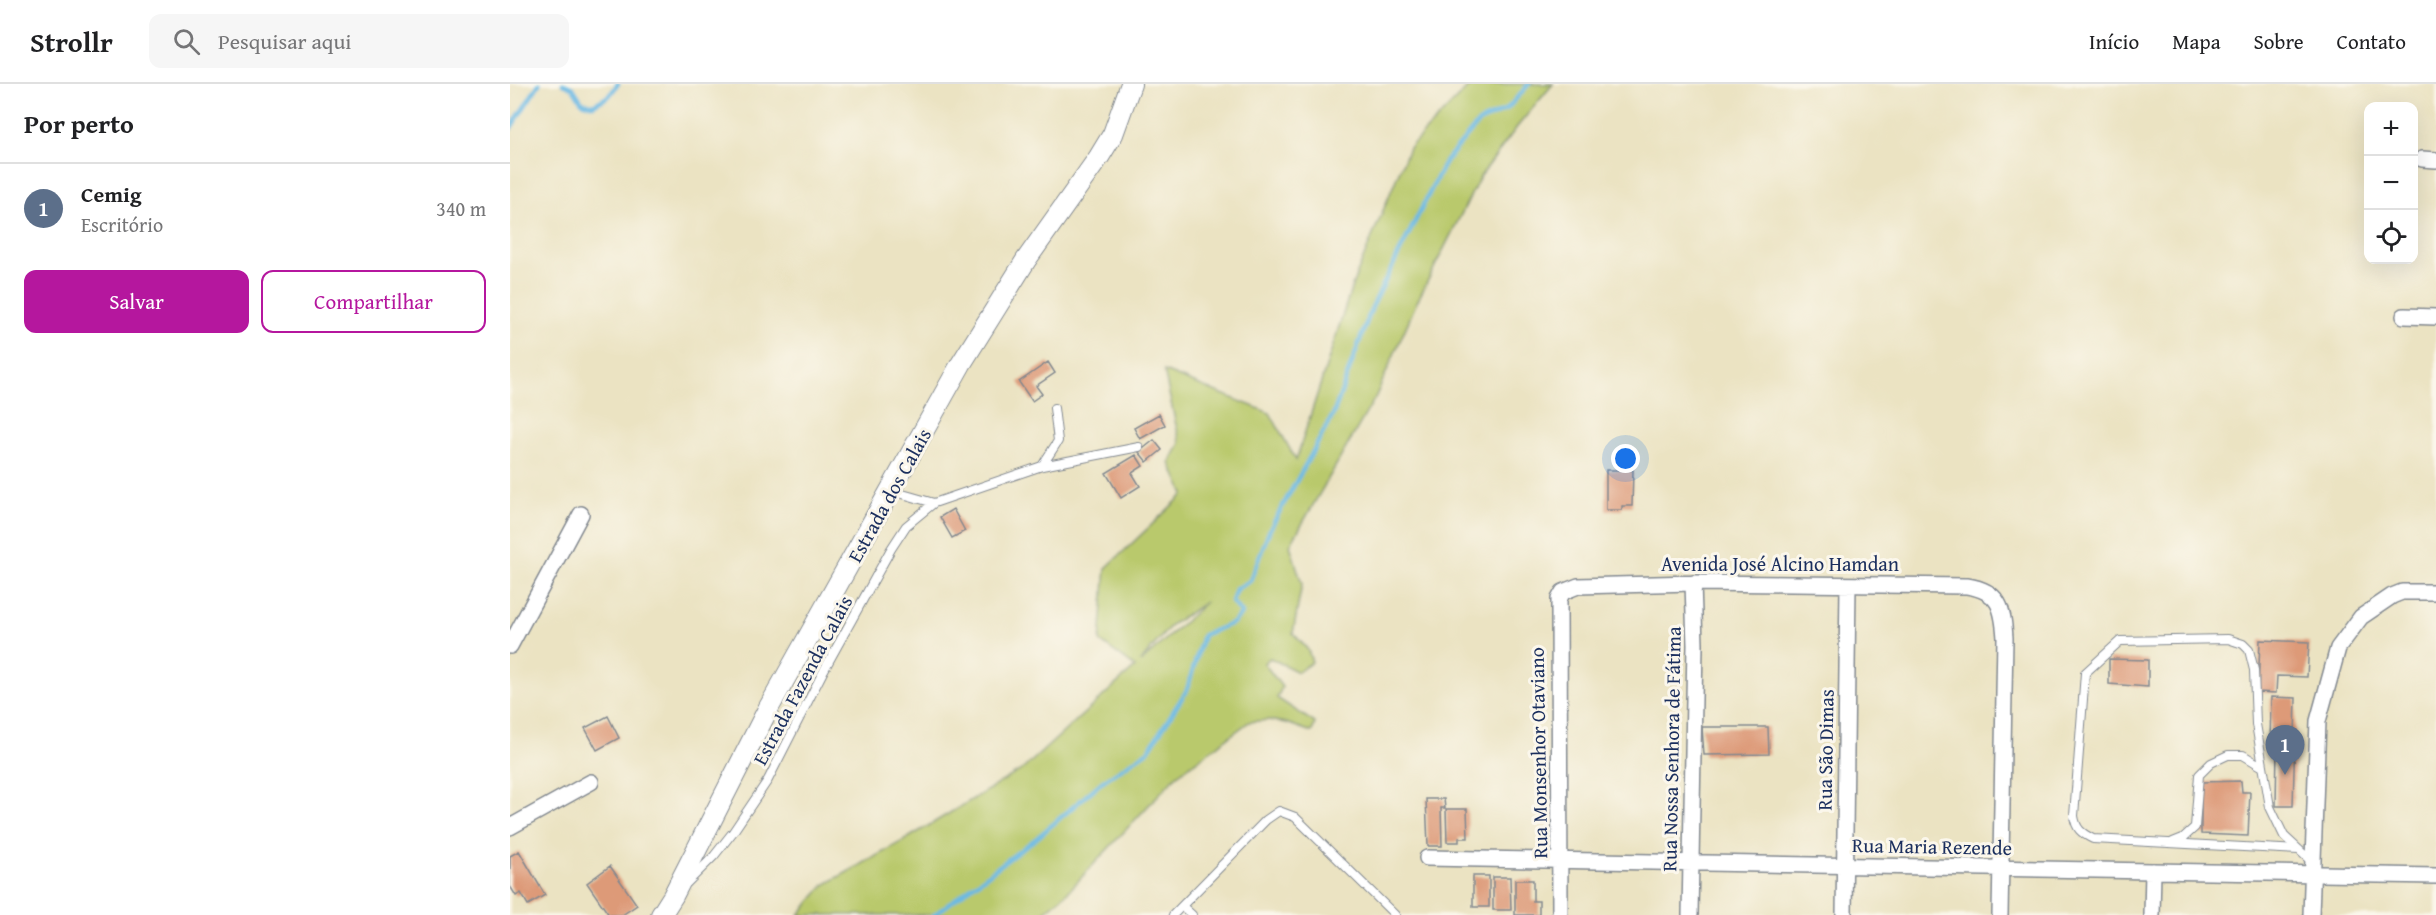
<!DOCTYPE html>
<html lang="pt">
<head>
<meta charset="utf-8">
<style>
  :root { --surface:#fff; --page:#f6f6f6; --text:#202124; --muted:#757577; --line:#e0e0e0; --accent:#b5179e }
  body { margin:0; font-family:"Gentium Book Plus",serif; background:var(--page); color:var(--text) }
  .controls { position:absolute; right:18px; top:18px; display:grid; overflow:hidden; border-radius:12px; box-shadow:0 6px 24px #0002 }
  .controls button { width:54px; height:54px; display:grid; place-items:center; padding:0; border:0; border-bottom:2px solid var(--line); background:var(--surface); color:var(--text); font:30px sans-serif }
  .you { position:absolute; left:1116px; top:375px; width:21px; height:21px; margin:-15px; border:4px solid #fff; border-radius:50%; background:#1a73e8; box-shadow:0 0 0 9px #1a73e833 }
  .badge { display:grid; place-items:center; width:39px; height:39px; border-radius:50%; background:var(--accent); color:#fff; font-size:20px; font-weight:700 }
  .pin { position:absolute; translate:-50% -50px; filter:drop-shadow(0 2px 3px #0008) }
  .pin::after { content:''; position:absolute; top:32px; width:21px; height:18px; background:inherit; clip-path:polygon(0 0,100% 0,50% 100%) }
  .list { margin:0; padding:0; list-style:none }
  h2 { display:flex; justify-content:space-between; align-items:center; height:78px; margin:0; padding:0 24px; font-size:26px }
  h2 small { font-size:20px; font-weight:400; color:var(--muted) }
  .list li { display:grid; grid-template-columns:39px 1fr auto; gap:18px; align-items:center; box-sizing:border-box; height:90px; padding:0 24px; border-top:2px solid var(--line) }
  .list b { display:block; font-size:22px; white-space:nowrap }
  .list p { margin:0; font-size:20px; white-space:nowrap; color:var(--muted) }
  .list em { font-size:20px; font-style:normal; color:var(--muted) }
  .actions { display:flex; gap:12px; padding:18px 24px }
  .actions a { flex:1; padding:14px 0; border:2px solid var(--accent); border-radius:12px; text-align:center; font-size:21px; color:var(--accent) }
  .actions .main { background:var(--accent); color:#fff }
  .icon { flex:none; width:33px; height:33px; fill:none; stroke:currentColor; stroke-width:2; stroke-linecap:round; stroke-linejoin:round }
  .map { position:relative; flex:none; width:1926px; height:831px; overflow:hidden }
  header { display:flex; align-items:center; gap:36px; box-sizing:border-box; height:84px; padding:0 30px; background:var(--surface); border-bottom:2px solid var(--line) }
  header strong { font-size:28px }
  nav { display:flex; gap:33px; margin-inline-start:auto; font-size:21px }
  .search { width:420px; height:54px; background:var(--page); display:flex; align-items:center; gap:15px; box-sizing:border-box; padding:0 21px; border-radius:12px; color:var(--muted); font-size:22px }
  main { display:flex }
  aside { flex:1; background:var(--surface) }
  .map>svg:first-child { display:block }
</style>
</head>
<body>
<header>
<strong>Strollr</strong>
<div class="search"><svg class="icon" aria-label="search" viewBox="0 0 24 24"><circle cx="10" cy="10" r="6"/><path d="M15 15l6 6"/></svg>Pesquisar aqui</div>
<nav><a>Início</a><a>Mapa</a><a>Sobre</a><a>Contato</a></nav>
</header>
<main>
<aside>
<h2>Por perto<small></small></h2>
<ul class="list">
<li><span class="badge" style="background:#5c6f8a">1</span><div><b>Cemig</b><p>Escritório</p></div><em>340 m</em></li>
</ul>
<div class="actions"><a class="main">Salvar</a><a>Compartilhar</a></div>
</aside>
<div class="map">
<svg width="1926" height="831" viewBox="0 0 1926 831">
  <rect width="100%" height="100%" fill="#fbf7ec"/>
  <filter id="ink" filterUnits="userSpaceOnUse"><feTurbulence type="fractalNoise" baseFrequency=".0167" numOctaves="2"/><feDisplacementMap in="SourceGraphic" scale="12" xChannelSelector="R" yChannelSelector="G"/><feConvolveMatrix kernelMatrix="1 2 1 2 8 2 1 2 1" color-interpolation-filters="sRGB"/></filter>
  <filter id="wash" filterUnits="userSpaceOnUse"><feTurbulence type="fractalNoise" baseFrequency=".008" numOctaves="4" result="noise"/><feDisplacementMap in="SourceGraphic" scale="24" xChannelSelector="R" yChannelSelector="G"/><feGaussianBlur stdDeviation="1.35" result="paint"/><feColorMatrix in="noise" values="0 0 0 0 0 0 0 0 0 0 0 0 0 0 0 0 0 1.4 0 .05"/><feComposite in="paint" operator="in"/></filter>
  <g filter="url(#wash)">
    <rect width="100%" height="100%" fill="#ebe3c2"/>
    <path fill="#b9c96c" stroke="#6a7c65" stroke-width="1.5" fill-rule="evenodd" d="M961,0h82l-36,43 -37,50 -64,127 -40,92 -86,149 12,39 -9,49 15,17 4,12 -14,10 -28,-14 -6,5 18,24 -5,11 38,25 -3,9 -26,-9 -18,-3 -19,2 -73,54 -110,118 -25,21h-242l25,-30 79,-44 120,-72 112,-102 -35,-26 6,-73 78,-74 -14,-31 10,-20 -16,-72 106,42 26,47 57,-177 56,-135zM696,518l-65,60h-1l32,-38z"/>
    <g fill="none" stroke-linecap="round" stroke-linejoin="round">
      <path stroke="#6ab9e4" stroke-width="4.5" d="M53,0l10,4 9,14 11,3 16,-9 9,-12
        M0,45l29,-45
        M424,831l104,-78 65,-56 45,-30 39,-61 16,-55 30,-12 9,-10 -10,-11 4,-13 14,-8 20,-52 63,-114 39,-108 73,-145 34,-40 28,-13 22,-25"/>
    </g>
    <g id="blocks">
      <path fill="#dd9a78" d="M538,278l7,11 -19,13 6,8 -10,7 -13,-19z
        M649,330l6,11 -25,14 -6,-11z
        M644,356l8,10 -15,12 -8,-10z
        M626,371l7,11 -11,7 8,13 -19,12 -15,-25z
        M1096,386h27l-1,36h-10v4h-16z
        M443,425l12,22 -13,7 -12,-21z
        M1750,556l49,2 -2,35 -30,-1 -1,17 -18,-1z
        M1599,575l39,1v27l-39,-3z
        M1761,613l25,1 -3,108h-17l1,-61 -7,-1z
        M98,632l11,22 -22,12 -12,-22z
        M1192,643h66l1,27 -65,1z
        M1731,697l1,11h8l-2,44 -47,-2v-52z
        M916,715h18l1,9h-4l1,38h-14z
        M936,725h21l1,29h-9v4h-12z
        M9,767l26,44 -17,10 -7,-12 -5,3 -6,-10v-30z
        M100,782l27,39 -15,10h-13l-22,-32z
        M963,792h16v31h-16z
        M983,793h17l1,33h-18z
        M1005,796h18v21h6v14h-24z"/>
    </g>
  </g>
  <g filter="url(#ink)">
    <use href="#blocks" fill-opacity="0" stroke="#838990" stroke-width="1.5"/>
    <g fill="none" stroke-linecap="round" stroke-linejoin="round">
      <g stroke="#838990" stroke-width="10">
        <path id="service" d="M532,382l16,-25 -4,-33
          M382,407l42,12
          M1663,758l10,-4 12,-11 4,-52 12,-12 17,-8h15l20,12
          M1789,766l-206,-11c-12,-6 -17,-10 -19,-23l11,-143 35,-32 108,-2 15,5 6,6 5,20 2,54 14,83 14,29 28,26
          M177,799l27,-27 19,-24 35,-52 56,-110 67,-121 15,-23 28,-23 108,-37 97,-19
          M672,822l10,9
          M663,831l93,-95 13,-9 16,6 100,98"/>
      </g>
      <g stroke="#838990" stroke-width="18">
        <path id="minor" d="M1912,75l14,1
          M1894,232l32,1
          M0,562l71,-132
          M0,743l81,-45
          M917,774l1009,18
          M1050,831l-1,-316 4,-7 15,-6 115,-3 274,3c33,5 36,22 38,52l-5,277
          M1180,831l5,-270 -2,-62
          M1334,831l4,-330
          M1642,831l1,-44
          M1801,831l7,-194 20,-73 23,-31 31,-21 10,-4h34"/>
      </g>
      <g stroke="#838990" stroke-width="22">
        <path id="tertiary" d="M151,831l12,-19 95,-187 193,-345 65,-104 73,-103 14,-23 18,-50"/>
      </g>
      <use href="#service" stroke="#fff" stroke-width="8"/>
      <use href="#minor" stroke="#fff" stroke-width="15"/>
      <use href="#tertiary" stroke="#fff" stroke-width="20"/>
    </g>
  </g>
  <g text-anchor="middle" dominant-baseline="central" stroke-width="6" stroke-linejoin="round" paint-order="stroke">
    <g font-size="20" fill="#1b2f5e" stroke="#fbf7ec">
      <text transform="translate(379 411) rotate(-61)">Estrada dos Calais</text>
      <text x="1270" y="479">Avenida José Alcino Hamdan</text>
      <text transform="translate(292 596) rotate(-62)">Estrada Fazenda Calais</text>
      <text transform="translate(1161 665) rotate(-89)">Rua Nossa Senhora de Fátima</text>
      <text transform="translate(1315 666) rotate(-89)">Rua São Dimas</text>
      <text transform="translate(1028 669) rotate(-91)">Rua Monsenhor Otaviano</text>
      <text transform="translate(1422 762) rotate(1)">Rua Maria Rezende</text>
    </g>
  </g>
</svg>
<div class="controls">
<button>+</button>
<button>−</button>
<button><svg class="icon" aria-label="locate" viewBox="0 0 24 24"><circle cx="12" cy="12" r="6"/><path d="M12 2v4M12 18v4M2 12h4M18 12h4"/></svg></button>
</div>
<div class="you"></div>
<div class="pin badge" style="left:1775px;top:691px;background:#5c6f8a">1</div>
</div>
</main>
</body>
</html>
